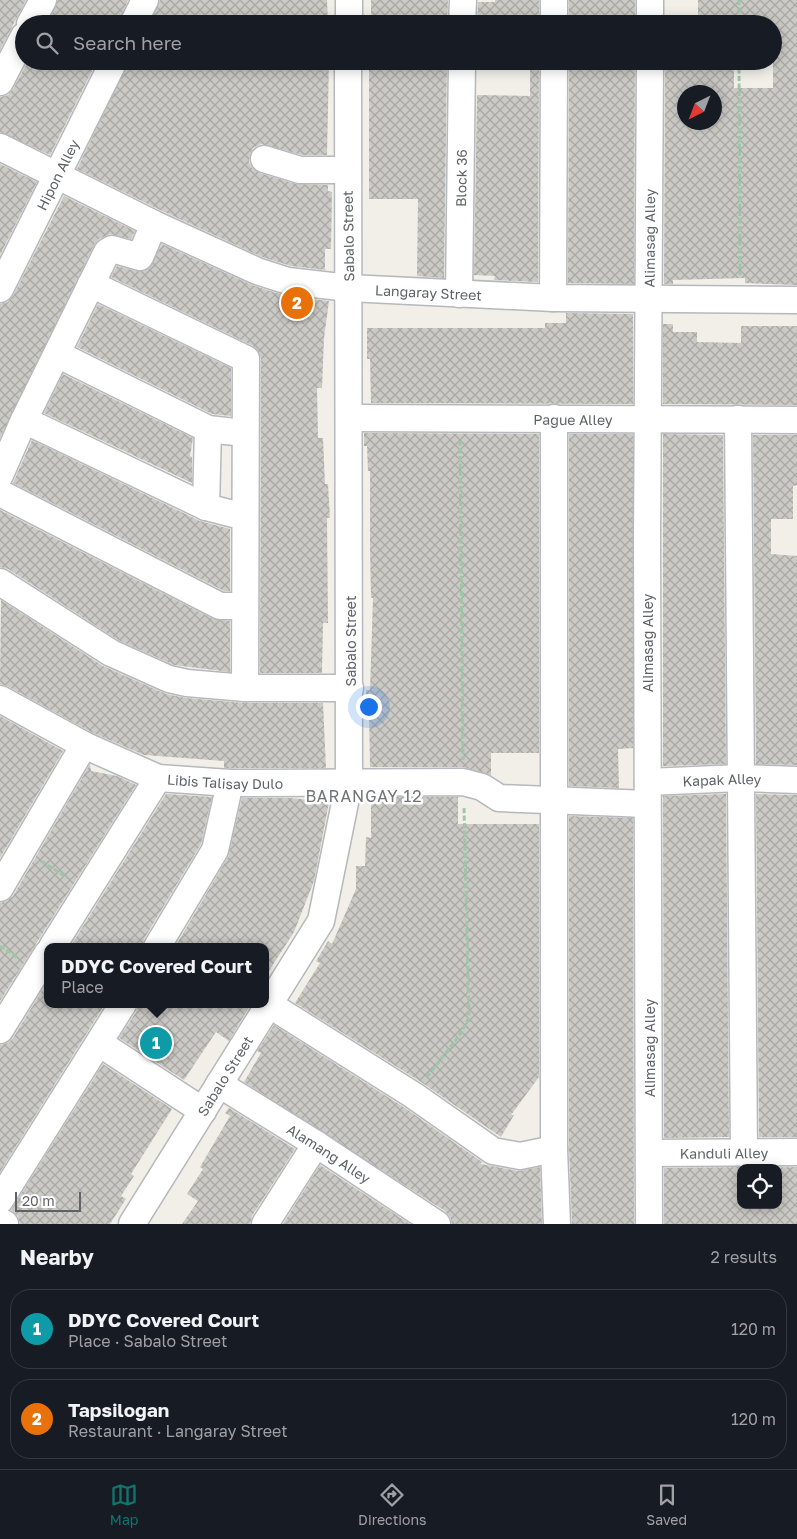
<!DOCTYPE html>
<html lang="en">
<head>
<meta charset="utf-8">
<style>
  :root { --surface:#171b24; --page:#20242c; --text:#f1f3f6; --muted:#9ea1a6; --line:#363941; --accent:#0f766e }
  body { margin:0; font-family:"Golos Text",sans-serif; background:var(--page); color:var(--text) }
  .controls { position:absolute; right:15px; bottom:15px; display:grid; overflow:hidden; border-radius:10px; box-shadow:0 2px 12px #0003 }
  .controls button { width:45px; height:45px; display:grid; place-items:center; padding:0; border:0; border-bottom:1px solid var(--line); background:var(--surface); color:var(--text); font:25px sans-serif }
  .compass { position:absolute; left:677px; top:85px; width:45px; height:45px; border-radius:50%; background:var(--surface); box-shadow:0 2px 12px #0003; rotate:222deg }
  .scale { position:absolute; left:15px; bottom:12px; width:66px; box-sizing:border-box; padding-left:5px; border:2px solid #5f6368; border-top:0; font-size:14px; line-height:18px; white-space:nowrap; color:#5f6368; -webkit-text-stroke:4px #fff; paint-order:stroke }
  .you { position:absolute; left:368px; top:706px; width:18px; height:18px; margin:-12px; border:4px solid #fff; border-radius:50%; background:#1a73e8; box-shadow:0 0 0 8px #1a73e833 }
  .badge { display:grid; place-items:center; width:32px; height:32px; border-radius:50%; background:var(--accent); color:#fff; font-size:16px; font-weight:700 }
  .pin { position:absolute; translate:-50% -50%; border:2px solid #fff; box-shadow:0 1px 5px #0006 }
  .popup { position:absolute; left:44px; top:943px; width:225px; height:65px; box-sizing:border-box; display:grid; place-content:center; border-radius:10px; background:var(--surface); filter:drop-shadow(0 1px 4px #0005); font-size:16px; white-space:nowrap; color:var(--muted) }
  .popup b { font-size:19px; color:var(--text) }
  .popup::after { content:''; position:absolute; left:50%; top:100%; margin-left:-10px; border:10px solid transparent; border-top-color:var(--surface) }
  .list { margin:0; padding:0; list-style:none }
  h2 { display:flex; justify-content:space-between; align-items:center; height:65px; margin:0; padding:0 20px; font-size:21px }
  h2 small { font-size:16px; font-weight:400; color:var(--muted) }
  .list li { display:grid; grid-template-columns:32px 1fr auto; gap:15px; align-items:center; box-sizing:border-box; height:80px; margin:0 10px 10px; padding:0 10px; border:1px solid var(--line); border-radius:20px }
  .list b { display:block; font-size:19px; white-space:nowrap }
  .list p { margin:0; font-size:16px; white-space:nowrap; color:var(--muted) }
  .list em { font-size:16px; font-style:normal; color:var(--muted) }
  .icon { flex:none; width:28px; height:28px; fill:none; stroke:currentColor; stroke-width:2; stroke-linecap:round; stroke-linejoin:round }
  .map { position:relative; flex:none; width:797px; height:1224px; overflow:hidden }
  .search { position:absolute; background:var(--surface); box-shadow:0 2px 12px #0003; left:15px; right:15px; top:15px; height:55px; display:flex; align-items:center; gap:12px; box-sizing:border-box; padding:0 18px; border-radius:28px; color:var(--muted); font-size:19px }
  .sheet { height:245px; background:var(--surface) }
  nav { display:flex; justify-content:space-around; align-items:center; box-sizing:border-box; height:70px; border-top:1px solid var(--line); background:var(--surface); font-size:14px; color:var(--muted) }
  nav a { display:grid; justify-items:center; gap:2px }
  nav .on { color:var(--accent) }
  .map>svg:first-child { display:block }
</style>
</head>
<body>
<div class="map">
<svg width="797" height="1224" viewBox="0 0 797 1224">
  <defs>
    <pattern id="building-cross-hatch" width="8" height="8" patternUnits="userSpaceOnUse" patternTransform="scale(1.25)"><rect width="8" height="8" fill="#cccac5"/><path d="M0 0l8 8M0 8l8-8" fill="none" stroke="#a9a8a4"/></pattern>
  </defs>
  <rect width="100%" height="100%" fill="#f1efe8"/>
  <path fill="url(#building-cross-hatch)" fill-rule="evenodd" d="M0,0h26l-26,50z
    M58,0h70l-10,24h-71z
    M160,0h167l1,24h-178z
    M371,0h77l-1,24h-76z
    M495,0h44v24h-62l1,-22h17z
    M569,0h66v24h-66z
    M698,0h99v285l-52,-2v-5l-72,2v4h-9l1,-223h69v27h39v-64h-71v-4h-4zM684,92h30v30h-30z
    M28,61h69l-47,94 -50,-23v-35l8,-2 5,-6z
    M129,61h200l-2,94h-25l-41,-11 -8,4 -3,7 -1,7 4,7 7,4 36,11 32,1v6l4,1 -1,57h-6v21l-34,-4 -29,-9 -102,-47 -83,-41z
    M369,61h78l-3,217 -27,-2 1,-77h-49z
    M530,61h9l-1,221 -44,-2 1,-4 -21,-1 3,-180 53,1z
    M569,61h66l-1,223 -66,-1z
    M0,164l37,18 -37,73z
    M64,196l71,35 -4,8 -21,-5 -11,5 -5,6 -94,193v-134l8,-2 5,-6z
    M162,244l90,41 34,11 43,5 -5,37 -2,50h-5l1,50h5l2,46h3l2,34h-3l1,105h-5l-1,50h-62l1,-314 -2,-7 -6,-6 -142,-69 6,-11 19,5 13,-2z
    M98,304l133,64v48l-19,-2 -135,-67z
    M566,313l67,1v90l-262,-1 -1,-44h-3v-31h178v-5h21z
    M663,324h10v8h24v10l44,1v-17h56v79l-134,-1z
    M63,374l130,64 -3,18 2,1v26l-148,-70z
    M364,433l175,1v319h-48v22l-28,-8h-93l-1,-55h-3v-22h4l3,-92h-2l-1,-46v-81h-2l-1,-25h-3z
    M569,434h64v314l-15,1 1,39 -50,-2z
    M663,434l60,1 3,329 -63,2z
    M753,435h44v50l-4,1v33h-22v35l26,2v209l-41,-1z
    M32,440l168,81 30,8v62h-6l-211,-108z
    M0,510l213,109 17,2v51l-56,-7 -56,-25 -110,-71 -8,-2z
    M1,600l102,66 63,28 20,4 58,5h79l3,65h-102v-7l-80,-6 -53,-23 -84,-46 -7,-2z
    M0,716l63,35 -63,107z
    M90,764l1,7 26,5 19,9 -136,216v-98l7,-2 6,-5z
    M166,794l46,3 -11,47 -57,95 -2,8h-72z
    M726,794l3,343 -65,1 -1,-342z
    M756,794l41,1v342h-38z
    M371,797h87v27h81v253l-28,38h3l-13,22 -80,-55 -126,-79 25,-40 -4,-2 12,-20 4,3 24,-55v-23h9l1,-29 5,1z
    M242,798h49l38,4 -15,79 -20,51 -29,45v-30h-90l53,-90z
    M569,816l64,2 1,406h-62l-3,-75z
    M47,982v22h58l-105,168v-127l8,-2 5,-5z
    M138,1004h113l-22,37 -13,-9 -32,48 -65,-42 17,-26z
    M274,1025l131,83 77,54 -1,2 37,7 22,-4 2,57h-90l-2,-7 -5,-6 -201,-129 17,-29 -4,-2z
    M103,1064l69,45 -41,65 3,2 -13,20 5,3 -16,25h-90l-2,-8 -7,-6z
    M229,1108l66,41 -43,67 -2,8h-68l16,-23 -11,-7 16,-25 -3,-2 30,-51 -5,-3z
    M320,1165l90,59h-127z
    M741,1167v38h37v-37h-33l52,-1v57h-133v-56z"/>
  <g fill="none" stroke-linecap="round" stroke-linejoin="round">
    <g stroke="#b5b8bc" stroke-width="29">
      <g id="minor">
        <path d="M30,24l13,-24"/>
        <path d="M133,24l12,-24"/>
        <path d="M349,24v-24"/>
        <path d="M462,24l1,-24"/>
        <path d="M554,24v-24"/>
        <path d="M650,24v-24"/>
        <path d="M0,82l24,-46"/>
        <path id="s1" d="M0,147l154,77 103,47 31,10 61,7 204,10 244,2"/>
        <path d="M264,159l36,11h47"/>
        <path d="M91,284l155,75 -1,329"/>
        <path id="s2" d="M0,289l114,-228"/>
        <path id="s3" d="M459,294l3,-233"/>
        <path d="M553,298l1,-237"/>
        <path d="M57,354l151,75 36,4"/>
        <path id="s4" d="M351,418l446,2"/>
        <path d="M554,418v731l3,75"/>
        <path d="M738,419l6,734"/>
        <path d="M24,420l182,87 39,10"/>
        <path d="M0,475l24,-55 83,-168 5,-3 28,8 14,-33"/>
        <path d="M0,493l220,113h25"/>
        <path d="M206,507l2,-78"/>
        <path d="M0,582l111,71 58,26 18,4 58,5h105"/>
        <path id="s5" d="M0,699l84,46 74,33 72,5 233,-1 19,5 17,11 148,6"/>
        <path id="s6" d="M648,782l92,-4 57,2"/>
        <path d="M0,888l84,-143"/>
        <path d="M52,947l106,-169"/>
        <path d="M157,947l58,-97 15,-67"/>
        <path d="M270,1005l143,90 80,56 27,5 34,-7"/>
        <path d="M0,1030l47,-76"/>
        <path d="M99,1043l104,68"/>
        <path id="s7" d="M219,1084l97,60 121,80"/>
        <path id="s8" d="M650,1153l147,-1"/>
        <path d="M0,1200l123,-196"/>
        <path d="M0,1221l5,3"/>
        <path id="s9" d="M132,1224l189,-303 28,-138 -1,-722"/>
        <path d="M265,1224l51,-80"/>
        <path id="s10" d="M649,1224l-2,-686 3,-477"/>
      </g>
    </g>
    <path stroke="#9cc7a9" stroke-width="3" stroke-dasharray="5 2.5" stroke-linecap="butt" d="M739,0v24
      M739,61l1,214
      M460,441l3,319
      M41,861l27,17
      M0,946l17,11
      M427,1077l32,-41 10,-18 -5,-212"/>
    <use href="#minor" stroke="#fff" stroke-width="26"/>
  </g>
  <g text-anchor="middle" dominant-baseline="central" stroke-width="5" stroke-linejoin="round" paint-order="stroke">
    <g font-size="14" fill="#5f6368" stroke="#fff">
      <text stroke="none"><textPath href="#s2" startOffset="128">Hipon Alley</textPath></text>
      <text stroke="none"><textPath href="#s3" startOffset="116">Block 36</textPath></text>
      <text transform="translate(348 236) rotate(-91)">Sabalo Street</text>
      <text stroke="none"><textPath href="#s10" startOffset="986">Alimasag Alley</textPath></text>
      <text stroke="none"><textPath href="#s1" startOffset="459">Langaray Street</textPath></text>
      <text stroke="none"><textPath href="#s4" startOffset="222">Pague Alley</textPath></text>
      <text transform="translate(350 641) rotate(-90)">Sabalo Street</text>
      <text transform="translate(647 643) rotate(-90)">Alimasag Alley</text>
      <text stroke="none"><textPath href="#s5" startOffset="244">Libis Talisay Dulo</textPath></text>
      <text stroke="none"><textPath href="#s6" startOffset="74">Kapak Alley</textPath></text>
      <text transform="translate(649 1048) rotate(-90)">Alimasag Alley</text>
      <text stroke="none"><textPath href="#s9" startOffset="175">Sabalo Street</textPath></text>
      <text stroke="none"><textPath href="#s7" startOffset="130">Alamang Alley</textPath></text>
      <text stroke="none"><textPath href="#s8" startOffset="74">Kanduli Alley</textPath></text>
    </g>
    <g font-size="16" letter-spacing="1" fill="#70757a" stroke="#fff">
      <text x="364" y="796">BARANGAY 12</text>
    </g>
  </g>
</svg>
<div class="controls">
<button><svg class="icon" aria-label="locate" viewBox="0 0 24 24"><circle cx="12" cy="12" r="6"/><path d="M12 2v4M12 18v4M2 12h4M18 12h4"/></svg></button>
</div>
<svg class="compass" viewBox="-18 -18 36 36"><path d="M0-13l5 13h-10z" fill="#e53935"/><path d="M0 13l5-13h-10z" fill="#9ea1a6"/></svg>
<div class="scale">20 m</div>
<div class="you"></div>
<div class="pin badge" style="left:156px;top:1043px;background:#0f9aa8">1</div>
<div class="popup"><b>DDYC Covered Court</b>Place</div>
<div class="pin badge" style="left:297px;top:303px;background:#e8710a">2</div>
<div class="search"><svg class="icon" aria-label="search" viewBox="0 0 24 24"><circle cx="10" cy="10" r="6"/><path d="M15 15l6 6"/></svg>Search here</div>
</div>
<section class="sheet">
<h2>Nearby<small>2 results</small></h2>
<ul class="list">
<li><span class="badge" style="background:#0f9aa8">1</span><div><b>DDYC Covered Court</b><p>Place · Sabalo Street</p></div><em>120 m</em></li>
<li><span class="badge" style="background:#e8710a">2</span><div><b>Tapsilogan</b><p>Restaurant · Langaray Street</p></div><em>120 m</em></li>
</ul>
</section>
<nav>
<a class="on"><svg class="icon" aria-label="map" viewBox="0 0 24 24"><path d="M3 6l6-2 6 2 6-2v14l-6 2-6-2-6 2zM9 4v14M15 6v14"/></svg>Map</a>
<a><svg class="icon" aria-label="directions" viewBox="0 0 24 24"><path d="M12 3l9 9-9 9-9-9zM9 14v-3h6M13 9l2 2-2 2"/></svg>Directions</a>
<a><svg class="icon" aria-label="saved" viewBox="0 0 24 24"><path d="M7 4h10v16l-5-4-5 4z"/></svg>Saved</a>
</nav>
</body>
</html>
